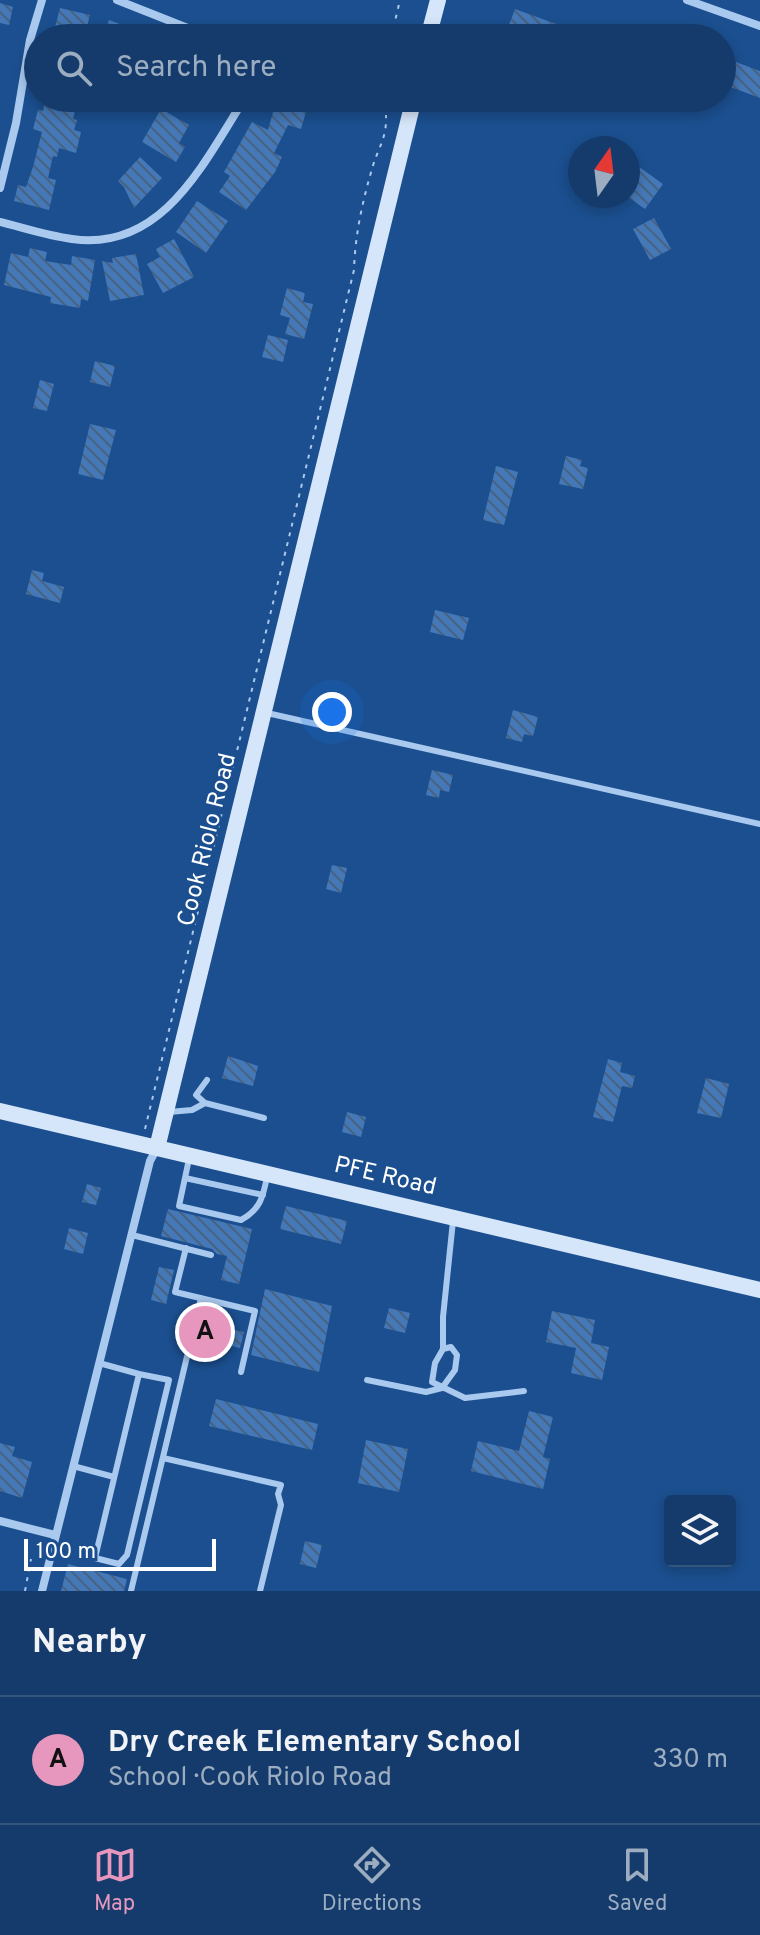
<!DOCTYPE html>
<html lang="en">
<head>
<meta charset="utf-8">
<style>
  :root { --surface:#143b6b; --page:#1d4271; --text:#f1f3f6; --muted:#9dadc1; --line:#33557e; --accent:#e797bd }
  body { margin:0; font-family:Overpass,sans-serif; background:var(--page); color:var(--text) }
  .controls { position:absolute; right:24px; bottom:24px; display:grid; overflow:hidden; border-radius:8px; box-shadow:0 4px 12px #0003 }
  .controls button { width:72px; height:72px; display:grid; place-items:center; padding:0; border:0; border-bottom:2px solid var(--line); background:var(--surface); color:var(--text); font:40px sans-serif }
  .compass { position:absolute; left:568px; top:136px; width:72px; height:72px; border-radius:50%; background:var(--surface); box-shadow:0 4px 12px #0003; rotate:14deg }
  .scale { position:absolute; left:24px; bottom:20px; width:192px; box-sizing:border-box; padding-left:8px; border:4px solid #fff; border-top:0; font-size:22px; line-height:28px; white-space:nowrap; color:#fff; -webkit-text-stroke:6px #1b4f8f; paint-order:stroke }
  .you { position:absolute; left:332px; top:712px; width:28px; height:28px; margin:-20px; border:6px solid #fff; border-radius:50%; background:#1a73e8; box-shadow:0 0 0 12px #1a73e833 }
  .badge { display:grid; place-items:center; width:52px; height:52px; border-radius:50%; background:var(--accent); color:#111; font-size:26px; font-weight:700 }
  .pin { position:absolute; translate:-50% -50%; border:4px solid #fff; box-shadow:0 2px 8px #0006 }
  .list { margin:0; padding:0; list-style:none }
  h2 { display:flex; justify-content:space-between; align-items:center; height:104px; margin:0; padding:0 32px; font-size:34px }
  h2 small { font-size:26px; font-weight:400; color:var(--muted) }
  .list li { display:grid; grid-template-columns:52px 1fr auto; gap:24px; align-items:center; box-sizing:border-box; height:128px; padding:0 32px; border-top:2px solid var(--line) }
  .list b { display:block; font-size:30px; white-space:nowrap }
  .list p { margin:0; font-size:26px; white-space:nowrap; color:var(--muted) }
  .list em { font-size:26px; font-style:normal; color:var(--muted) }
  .icon { flex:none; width:44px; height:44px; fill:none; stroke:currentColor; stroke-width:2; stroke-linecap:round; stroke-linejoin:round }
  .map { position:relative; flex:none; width:760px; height:1591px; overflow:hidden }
  .search { position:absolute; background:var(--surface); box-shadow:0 4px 12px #0003; left:24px; right:24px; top:24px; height:88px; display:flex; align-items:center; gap:20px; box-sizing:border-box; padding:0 28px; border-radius:44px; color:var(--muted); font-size:30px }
  .sheet { height:232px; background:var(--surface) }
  nav { display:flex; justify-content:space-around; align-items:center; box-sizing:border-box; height:112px; border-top:2px solid var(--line); background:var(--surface); font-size:22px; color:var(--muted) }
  nav a { display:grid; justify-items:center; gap:4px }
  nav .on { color:var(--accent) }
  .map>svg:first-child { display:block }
</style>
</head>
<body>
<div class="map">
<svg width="760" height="1591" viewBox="0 0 760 1591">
  <defs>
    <pattern id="building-back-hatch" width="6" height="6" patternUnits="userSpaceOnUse" patternTransform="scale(2)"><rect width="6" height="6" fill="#4478b7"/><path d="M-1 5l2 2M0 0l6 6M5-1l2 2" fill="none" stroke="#486282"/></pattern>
  </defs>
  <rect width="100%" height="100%" fill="#1b4f8f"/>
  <path fill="url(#building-back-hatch)" d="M0,3l13,4 -4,18 -9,-2z
    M60,8l30,7 -6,23 -31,-3z
    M515,9l77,28v1h-88z
    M109,20l46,17v1h-53z
    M736,62l24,9v27l-32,-12z
    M46,98h32l-5,21 4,1 -3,10 7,2 -5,21 -17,-5 -2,9 -4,-1 -5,22 8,2 -7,30 -35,-9 4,-16 8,2 7,-20 9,-35 -9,-3 5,-19 5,1z
    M268,98h30l11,3 -8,28 -13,-4 -14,28 8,4 -7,15 -29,38 -27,-18 11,-16 -6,-4 28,-50 16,8 6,-21 -8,-2z
    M161,109l28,16 -10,18 6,4 -9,15 -34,-20z
    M140,157l22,21 -28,30 -10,-21 -6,-6z
    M628,159l35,25 -18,25 -17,-12z
    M197,201l31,20 -22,32 -30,-21z
    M654,218l17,31 -21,11 -17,-31z
    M174,239l20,38 -31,16 -16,-29 13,-7 -4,-8z
    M30,248l17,4 -2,9 26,4 1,-9 23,4 -7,41 -7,-2 -1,9 -30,-5 1,-6 -47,-12 7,-32 17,4z
    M136,254l8,41 -34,6 -8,-40 11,2 -1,-5z
    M287,288l18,5 -2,9 10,2 -9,35 -19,-5 5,-16 -10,-3z
    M268,335l20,5 -5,22 -21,-5z
    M95,361l20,5 -5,21 -20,-5z
    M40,380l14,4 -7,27 -14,-3z
    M90,424l26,6 -13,50 -25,-6z
    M566,456l16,4 -2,6 8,2 -5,21 -24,-5z
    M496,466l22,6 -14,53 -21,-5z
    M32,570l12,3 -2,8 22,6 -4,16 -34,-9z
    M435,610l34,8 -6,22 -33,-8z
    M513,710l25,7 -5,19 -9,-2 -2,8 -16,-4z
    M432,770l21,5 -4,17 -9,-2 -1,8 -13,-3z
    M332,865l15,3 -6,25 -15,-4z
    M228,1056l30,10 -5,20 -31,-8z
    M608,1059l14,4 -2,9 15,4 -3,12 -10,-2 -9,36 -20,-5z
    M706,1078l23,6 -8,34 -24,-5z
    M347,1112l19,5 -5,20 -19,-5z
    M87,1184l14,4 -5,17 -14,-3z
    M286,1206l61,15 -6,23 -61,-15z
    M168,1209l84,20 -13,55 -18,-4 6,-24 -10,-2 -5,-5 -51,-13z
    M69,1228l19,5 -5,21 -19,-5z
    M159,1267l15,3 -8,34 -15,-4z
    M265,1289l67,17 -13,66 -68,-17z
    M389,1308l21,5 -5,20 -21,-5z
    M552,1311l43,9 -4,23 18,4 -7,33 -31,-7 5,-25 -30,-6z
    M227,1328l17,4 -4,16 -17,-4z
    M216,1399l102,25 -6,26 -103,-24z
    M529,1411l24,6 -10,40 7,2 -7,30 -72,-18 7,-30 41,10z
    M366,1440l42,9 -9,43 -41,-9z
    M0,1443l15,4 -3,9 20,6 -10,36 -22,-7z
    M305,1541l17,4 -6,23 -16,-4z
    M68,1564l59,15 -3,12h-63z"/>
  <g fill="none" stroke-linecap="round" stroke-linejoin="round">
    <path stroke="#a9c9ee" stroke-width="2" stroke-dasharray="4 6" stroke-linecap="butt" d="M391,38l9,-38
      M145,1129l209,-859c1,-34 8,-67 18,-101 6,-22 15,-30 14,-54
      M25,1591l6,-32"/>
    <path stroke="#a9c9ee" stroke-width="6" d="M267,713l493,111
      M205,1103l-9,-8 11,-15
      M169,1112l23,-2 13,-7 59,15
      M189,1159l-10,47 62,14c19,-10 22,-23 26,-43
      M185,1178l78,17
      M453,1221l-10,96v32l-8,14 -3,19 33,16 59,-7
      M132,1235l79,20
      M186,1248l-11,44 80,19 -14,61
      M99,1363l40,11
      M139,1374l30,6 -42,175 -8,9 -24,-6z
      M367,1380l59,12 16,-4 13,-18 2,-15 -6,-8 -8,2
      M163,1458l118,27 -3,9 3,11 -21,86
      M73,1466l41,11
      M131,1591l70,-293"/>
    <path stroke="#a9c9ee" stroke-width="8" d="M117,0l96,38
      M687,0l73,26
      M365,98l24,6 24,-4
      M0,188l16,-65 14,-83 12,-40
      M0,222c24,6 48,14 72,17 91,13 132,-77 173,-141
      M0,1521l55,14
      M42,1591l108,-430 7,-13"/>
    <path stroke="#d6e6fa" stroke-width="16" d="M428,38l10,-38
      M0,1111l760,179
      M157,1148l257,-1050"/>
  </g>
  <g text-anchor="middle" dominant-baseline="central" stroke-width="6" stroke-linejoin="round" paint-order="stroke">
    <g font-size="24" fill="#fff" stroke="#1b4f8f">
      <text transform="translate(208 840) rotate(-76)">Cook Riolo Road</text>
      <text transform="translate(385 1177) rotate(13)">PFE Road</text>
    </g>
  </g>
</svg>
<div class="controls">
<button><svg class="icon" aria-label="layers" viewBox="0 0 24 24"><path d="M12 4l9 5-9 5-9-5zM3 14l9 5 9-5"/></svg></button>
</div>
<svg class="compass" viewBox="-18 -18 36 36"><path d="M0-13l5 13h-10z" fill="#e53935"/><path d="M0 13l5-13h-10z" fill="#9dadc1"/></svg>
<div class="scale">100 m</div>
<div class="you"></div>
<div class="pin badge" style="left:205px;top:1332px">A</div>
<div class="search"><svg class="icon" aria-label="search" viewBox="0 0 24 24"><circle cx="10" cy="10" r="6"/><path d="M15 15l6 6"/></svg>Search here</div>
</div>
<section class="sheet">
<h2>Nearby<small></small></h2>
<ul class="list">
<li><span class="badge">A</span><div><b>Dry Creek Elementary School</b><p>School · Cook Riolo Road</p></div><em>330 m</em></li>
</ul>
</section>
<nav>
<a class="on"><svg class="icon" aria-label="map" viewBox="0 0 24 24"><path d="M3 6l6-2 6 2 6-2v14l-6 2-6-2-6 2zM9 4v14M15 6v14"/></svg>Map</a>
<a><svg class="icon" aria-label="directions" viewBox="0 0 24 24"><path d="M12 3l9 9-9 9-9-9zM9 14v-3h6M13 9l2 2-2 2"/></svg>Directions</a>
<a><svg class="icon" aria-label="saved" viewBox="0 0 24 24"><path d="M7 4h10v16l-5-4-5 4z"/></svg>Saved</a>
</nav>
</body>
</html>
